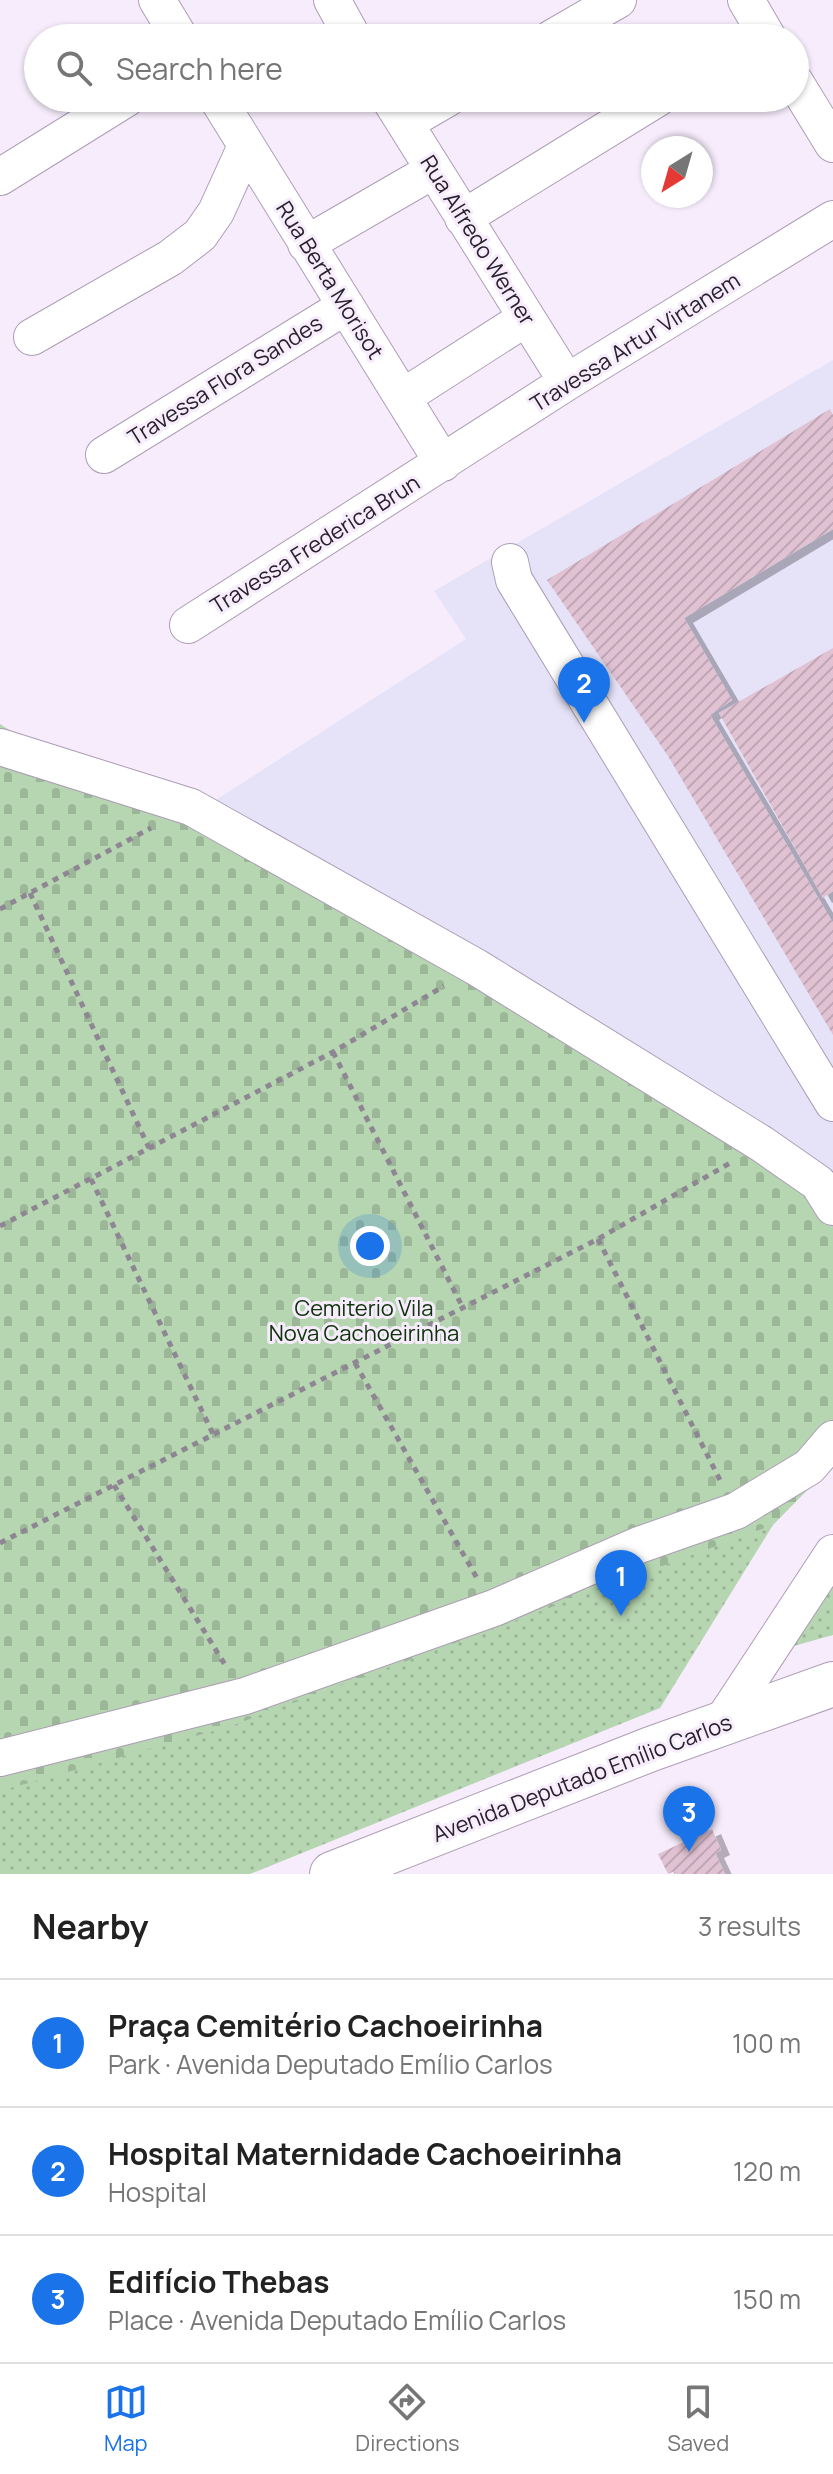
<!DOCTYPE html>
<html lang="en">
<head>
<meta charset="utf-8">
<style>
  :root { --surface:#fff; --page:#f2f2f2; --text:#222; --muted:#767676; --line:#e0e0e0; --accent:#1a73e8 }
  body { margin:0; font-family:Manrope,sans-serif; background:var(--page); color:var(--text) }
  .compass { position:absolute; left:641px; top:136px; width:72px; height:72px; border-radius:50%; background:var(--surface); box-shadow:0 2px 6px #0004; rotate:217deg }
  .you { position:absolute; left:370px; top:1246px; width:28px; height:28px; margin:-20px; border:6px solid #fff; border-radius:50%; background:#1a73e8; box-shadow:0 0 0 12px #1a73e833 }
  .badge { display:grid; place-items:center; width:52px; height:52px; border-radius:50%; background:var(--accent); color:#fff; font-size:26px; font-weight:700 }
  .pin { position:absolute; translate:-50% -66px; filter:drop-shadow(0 2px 4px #0008) }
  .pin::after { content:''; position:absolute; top:42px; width:28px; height:24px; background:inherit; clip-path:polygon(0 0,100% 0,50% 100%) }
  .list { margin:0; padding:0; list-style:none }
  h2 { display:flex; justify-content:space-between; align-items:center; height:104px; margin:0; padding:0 32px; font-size:34px }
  h2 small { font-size:26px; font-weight:400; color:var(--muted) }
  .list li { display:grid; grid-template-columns:52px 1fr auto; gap:24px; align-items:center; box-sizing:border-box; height:128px; padding:0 32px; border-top:2px solid var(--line) }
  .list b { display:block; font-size:30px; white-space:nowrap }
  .list p { margin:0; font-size:26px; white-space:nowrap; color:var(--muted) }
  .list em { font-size:26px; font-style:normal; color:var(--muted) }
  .icon { flex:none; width:44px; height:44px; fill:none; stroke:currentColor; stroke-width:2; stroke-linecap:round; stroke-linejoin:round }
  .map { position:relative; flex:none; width:833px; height:1874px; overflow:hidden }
  .search { position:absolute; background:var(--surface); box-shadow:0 2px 6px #0004; left:24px; right:24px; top:24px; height:88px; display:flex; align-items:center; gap:20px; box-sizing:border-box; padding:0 28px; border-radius:44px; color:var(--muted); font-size:30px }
  .sheet { height:488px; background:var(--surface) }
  nav { display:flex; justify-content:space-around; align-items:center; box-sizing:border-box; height:112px; border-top:2px solid var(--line); background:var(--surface); font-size:22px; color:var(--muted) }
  nav a { display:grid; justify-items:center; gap:4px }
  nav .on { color:var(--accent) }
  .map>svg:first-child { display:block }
</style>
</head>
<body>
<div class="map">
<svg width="833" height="1874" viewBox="0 0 833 1874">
  <defs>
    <pattern id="cemetery-stones" width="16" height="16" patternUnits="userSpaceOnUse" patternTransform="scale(2)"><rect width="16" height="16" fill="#b6d5b1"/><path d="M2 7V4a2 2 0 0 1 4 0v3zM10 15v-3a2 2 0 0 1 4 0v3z" fill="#9cb798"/></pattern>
    <pattern id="park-dots" width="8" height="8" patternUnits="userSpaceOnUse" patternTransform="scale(2)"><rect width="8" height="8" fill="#b6d5b1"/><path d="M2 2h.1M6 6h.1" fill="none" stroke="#9cb798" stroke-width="1.8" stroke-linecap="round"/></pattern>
    <pattern id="building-hatch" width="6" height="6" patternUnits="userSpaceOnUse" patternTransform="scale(2)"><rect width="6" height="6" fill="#e0c2d3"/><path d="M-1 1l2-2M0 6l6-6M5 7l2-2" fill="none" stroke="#c0a6b5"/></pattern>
    <filter id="shadow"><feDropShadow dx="9" dy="5" stdDeviation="0" flood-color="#0004"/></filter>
  </defs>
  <rect width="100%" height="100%" fill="#f6ecfc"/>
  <path fill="#e6e3f9" d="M833,360v836l-628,-389 261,-168 -32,-48z"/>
  <path fill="url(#cemetery-stones)" d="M0,724l17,11 131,44 685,414v271l-60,61 -90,52 -683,245z"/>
  <path fill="url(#park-dots)" d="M773,1525l-113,183 -410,166h-250v-83l231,-65z
    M833,1572v63l-43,12z"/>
  <path fill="url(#building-hatch)" filter="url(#shadow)" d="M830,409l3,6v114l-149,89 48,82 -22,15 123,208v112l-165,-279 -121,-176z
    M833,648v243l-10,7 -104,-185z
    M712,1829l9,21 -6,3 10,21h-49l-1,-3 -7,3 -10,-20z"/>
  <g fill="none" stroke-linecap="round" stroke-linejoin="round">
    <g stroke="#ad9db6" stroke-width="38">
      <path id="minor" d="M157,0l23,38
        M332,0l21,38
        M746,0l22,38
        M552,38l66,-38
        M795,82l38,62
        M217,98l226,365
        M389,98l178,284
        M405,123l43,-25
        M0,177l127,-79
        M463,218l195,-120
        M306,244l128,-74
        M32,337l138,-79 30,-23 16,-23 30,-66
        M403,397l123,-79
        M104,455l242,-149
        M510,562l4,18 319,523
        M188,625l379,-243 266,-163
        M0,747l191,60 285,160 286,177 56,39 15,24
        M720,1725l113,-172
        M0,1758l245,-62 249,-88 145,-63 97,-34 73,-44 24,-28"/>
    </g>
    <g stroke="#ad9db6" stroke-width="46">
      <path id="major" d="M332,1874l319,-125 182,-65"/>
    </g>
    <path stroke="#8e8693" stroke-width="5" stroke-dasharray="6 6" stroke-linecap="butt" d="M30,893l119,255
      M0,909l151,-81
      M333,1052l130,256
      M91,1179l122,255
      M0,1226l333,-174 111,-66
      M598,1239l123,243
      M355,1363l123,217
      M114,1485l113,183
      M0,1543l598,-304 132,-76"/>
    <use href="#minor" stroke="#fff" stroke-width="36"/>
    <use href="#major" stroke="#fff" stroke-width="44"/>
  </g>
  <g text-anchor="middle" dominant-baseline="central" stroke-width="6" stroke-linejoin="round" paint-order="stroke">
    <g font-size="22" fill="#27212b" stroke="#f6ecfc">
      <text transform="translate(478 240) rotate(58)">Rua Alfredo Werner</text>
      <text transform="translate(330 280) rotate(58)">Rua Berta Morisot</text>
      <text transform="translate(635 342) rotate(-32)">Travessa Artur Virtanem</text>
      <text transform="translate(225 380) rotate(-32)">Travessa Flora Sandes</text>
      <text transform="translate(315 544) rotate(-32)">Travessa Frederica Brun</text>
      <text transform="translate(582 1778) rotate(-21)">Avenida Deputado Emílio Carlos</text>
    </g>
    <g font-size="22" fill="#0e3309" stroke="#f6ecfc">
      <text x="364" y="1308">Cemiterio Vila<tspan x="364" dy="25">Nova Cachoeirinha</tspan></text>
    </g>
  </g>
</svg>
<svg class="compass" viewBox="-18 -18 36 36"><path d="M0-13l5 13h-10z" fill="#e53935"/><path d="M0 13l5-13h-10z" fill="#767676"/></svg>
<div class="you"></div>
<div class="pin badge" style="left:621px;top:1616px">1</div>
<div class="pin badge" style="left:584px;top:723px">2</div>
<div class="pin badge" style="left:689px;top:1852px">3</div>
<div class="search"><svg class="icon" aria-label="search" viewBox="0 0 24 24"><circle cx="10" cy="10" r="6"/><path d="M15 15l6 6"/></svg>Search here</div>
</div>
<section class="sheet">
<h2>Nearby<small>3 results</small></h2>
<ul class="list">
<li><span class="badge">1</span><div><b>Praça Cemitério Cachoeirinha</b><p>Park · Avenida Deputado Emílio Carlos</p></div><em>100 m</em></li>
<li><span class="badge">2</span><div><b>Hospital Maternidade Cachoeirinha</b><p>Hospital</p></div><em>120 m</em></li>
<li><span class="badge">3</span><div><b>Edifício Thebas</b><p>Place · Avenida Deputado Emílio Carlos</p></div><em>150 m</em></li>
</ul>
</section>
<nav>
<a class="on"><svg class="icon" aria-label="map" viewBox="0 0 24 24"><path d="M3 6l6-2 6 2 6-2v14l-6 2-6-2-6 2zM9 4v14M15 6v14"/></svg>Map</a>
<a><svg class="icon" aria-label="directions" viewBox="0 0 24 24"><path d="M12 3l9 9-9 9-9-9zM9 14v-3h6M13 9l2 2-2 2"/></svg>Directions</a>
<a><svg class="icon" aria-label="saved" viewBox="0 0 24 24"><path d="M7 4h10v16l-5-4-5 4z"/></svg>Saved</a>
</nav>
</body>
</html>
